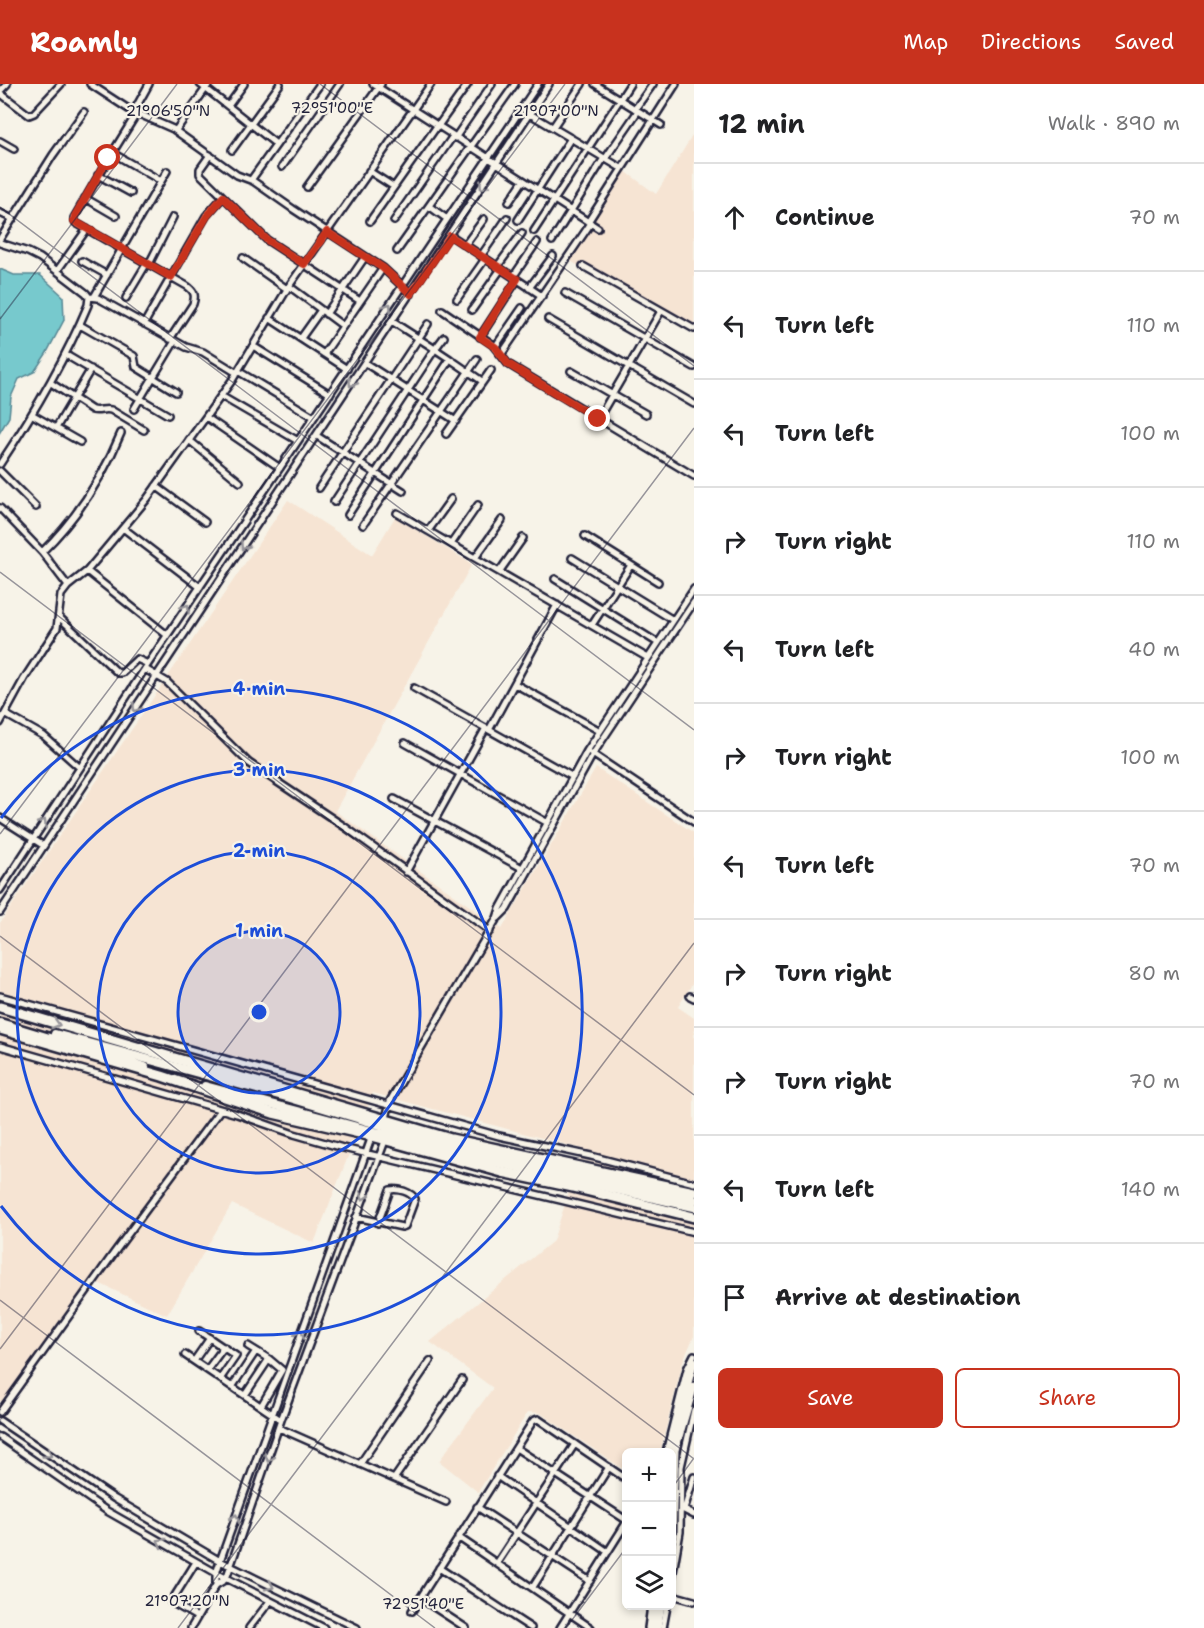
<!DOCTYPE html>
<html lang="en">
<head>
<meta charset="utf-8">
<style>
  :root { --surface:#fff; --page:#f6f6f6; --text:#202124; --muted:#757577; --line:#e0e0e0; --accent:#c8321e }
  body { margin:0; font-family:"Shantell Sans",sans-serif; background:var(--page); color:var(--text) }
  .controls { position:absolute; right:18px; bottom:18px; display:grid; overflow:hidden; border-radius:9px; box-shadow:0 3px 9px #0003 }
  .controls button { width:54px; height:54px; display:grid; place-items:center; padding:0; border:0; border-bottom:2px solid var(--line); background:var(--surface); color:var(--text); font:30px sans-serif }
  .stop { position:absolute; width:18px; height:18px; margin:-14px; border:4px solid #c8321e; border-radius:50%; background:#fff }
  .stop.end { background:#c8321e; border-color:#fff; box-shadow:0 2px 6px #0008 }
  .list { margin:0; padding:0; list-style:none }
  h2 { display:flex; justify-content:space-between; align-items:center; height:78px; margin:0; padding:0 24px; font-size:26px }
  h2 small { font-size:20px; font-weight:400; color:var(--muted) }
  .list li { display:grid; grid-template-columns:39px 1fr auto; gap:18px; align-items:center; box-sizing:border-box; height:108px; padding:0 24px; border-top:2px solid var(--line) }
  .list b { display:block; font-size:22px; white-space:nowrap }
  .list em { font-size:20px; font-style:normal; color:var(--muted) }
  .actions { display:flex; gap:12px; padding:18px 24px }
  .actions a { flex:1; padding:14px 0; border:2px solid var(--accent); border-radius:9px; text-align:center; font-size:21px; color:var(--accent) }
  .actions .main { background:var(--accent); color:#fff }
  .icon { flex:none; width:33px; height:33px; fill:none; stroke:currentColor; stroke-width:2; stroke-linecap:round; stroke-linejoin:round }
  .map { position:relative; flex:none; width:694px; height:1544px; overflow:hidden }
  header { display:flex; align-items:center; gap:36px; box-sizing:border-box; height:84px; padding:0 30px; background:var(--accent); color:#fff }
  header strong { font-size:28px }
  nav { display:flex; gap:33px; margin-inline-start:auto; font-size:21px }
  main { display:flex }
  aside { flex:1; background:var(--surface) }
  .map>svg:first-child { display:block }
</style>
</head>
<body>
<header>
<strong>Roamly</strong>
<nav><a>Map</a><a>Directions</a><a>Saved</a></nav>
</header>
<main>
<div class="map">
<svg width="694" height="1544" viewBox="0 0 694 1544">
  <rect width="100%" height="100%" fill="#f7f3e8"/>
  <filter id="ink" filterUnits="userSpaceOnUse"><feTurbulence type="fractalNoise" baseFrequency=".0167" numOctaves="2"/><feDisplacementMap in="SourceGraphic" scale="12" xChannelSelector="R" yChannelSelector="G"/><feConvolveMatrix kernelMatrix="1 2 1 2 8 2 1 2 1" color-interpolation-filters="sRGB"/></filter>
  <g filter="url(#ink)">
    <path fill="#f6e4d3" d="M694,49v200l-127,-74 54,-91 35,26z
      M288,416l84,55 23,-38 77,47 -137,247 167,118 94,-161 98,65v148l-16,26 16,11v318l-11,25 -23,91h-34v19l-86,-58 -12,-1 -50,80 -39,-31 54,-73 -63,-46 123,-101 30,-92 -210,-56 -59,150 -82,-39 -65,111 -75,-35 -87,124 -5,-3v-478z"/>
    <path fill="#77c9cd" stroke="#558693" stroke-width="1.5" d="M0,185l14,6h26l23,21 1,24 -18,34 -12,18 -15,7 -8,18 -2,20 -9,15z"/>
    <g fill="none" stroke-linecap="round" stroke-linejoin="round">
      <g stroke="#22223b" stroke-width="10">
        <path id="minor" d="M90,0l40,26 43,19 64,46 16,6 40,28 90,59 28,26
          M200,0l76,60
          M373,0l225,144
          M595,0l66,41
          M0,7l7,-7
          M0,9l29,22 5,-2 27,-29
          M228,22l16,-22
          M635,25l18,-25
          M134,27l15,-27
          M530,30l91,54
          M438,42l30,-42
          M553,43l29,-43
          M176,46l33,-46
          M455,54l37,-54
          M0,57l14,8
          M232,66l48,-66
          M111,71l26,-42
          M210,71l-10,14v5l67,66 93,61
          M605,75l33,-48
          M282,83l58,-83
          M369,87l25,16
          M98,91l33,18
          M251,96l69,-96
          M161,97l-45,-26 -6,1 -36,62 2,5 111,63c7,5 9,9 6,18l-23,35
          M307,103l74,-103
          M85,114l31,18
          M509,118l14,-21
          M429,122l18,13
          M0,129l13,6
          M518,136l53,-82
          M370,137l67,-95
          M394,137l59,-85
          M588,138l88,-138
          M534,147l96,-147
          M450,151l92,61
          M0,155l53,-84 31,-43
          M552,157l52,-83
          M0,159l28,9 12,6 46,35 3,4 -1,8c-24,57 -54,108 -88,159
          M465,161l19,-26
          M397,167l118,-167
          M481,172l26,-38
          M243,174l44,31
          M82,177l25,14
          M149,180l24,-47
          M583,182l111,63
          M497,183l25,-34
          M57,187l30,-42
          M513,193l24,-35
          M289,202l54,40
          M529,204l24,-32
          M565,209l129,74
          M89,213l9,1 88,49 17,5 34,21
          M94,213l73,-126
          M126,214l21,-35
          M457,215l28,-40
          M442,226l50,34 16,20 186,112
          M472,226l29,-41
          M326,230l39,-57
          M269,234l78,51
          M548,235l146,85
          M144,240l62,-108 17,-19
          M80,241l54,31 2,11 40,25
          M444,253l-9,12 15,10
          M480,253l37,-57
          M301,254l20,-28
          M253,262l77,48
          M495,263l27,-39
          M324,270l59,-86
          M66,271l102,60
          M501,271l90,-132
          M365,279l91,58
          M238,287l76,46
          M571,287l75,43
          M51,299l41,27c7,2 12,-2 19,0l33,20
          M221,312l77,45
          M134,325l41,-68
          M33,331l47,27
          M206,333l74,51
          M598,335l63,-108
          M56,344l35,-59
          M446,350l45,-64
          M317,352l86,55
          M189,356l51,42
          M0,387l36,36
          M156,402l49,36
          M319,404l109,-164
          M334,418l101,-153 -42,-27
          M0,424l42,44 26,34
          M397,429l251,145
          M348,431l102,-156 32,22
          M363,441l114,-166
          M123,444l77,59
          M428,447l23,-32
          M585,452l73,46
          M451,460l27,-39
          M42,468c34,-33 61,-75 79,-119
          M475,474l27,-38
          M572,474l101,62
          M87,487l80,64
          M499,488l24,-34
          M555,495l103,64
          M60,534l58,55h4l15,-14 11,5
          M592,541l39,-60
          M145,585l22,13 82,81 96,64 145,104
          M515,600l85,47
          M414,604l159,89
          M5,630l39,22 36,32
          M0,639l24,-44 33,-51 4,-33 7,-9 19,-15 60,-72 86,-120 56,-93 142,-202
          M489,646l68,-125
          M405,659l143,80
          M591,669l103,69
          M394,715l128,69
          M0,734l44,28
          M406,788l80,-144
          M0,806l148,-226 390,-580
          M0,828l549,-828
          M498,834l9,-9 86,-155 101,-152
          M0,912l499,140 92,20 103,27
          M690,912l4,2
          M0,962l237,68 57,20 49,14 351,84
          M386,1035l4,-18 107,-183 3,-9 87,-158 107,-162
          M356,1133l46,10 3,-1 10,-27c-4,-7 -17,-11 -25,-9l-12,33
          M199,1247l37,25 -16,23
          M248,1262l21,13 13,11 -21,36
          M185,1271l96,65
          M194,1277l16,-23
          M207,1286l17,-23
          M232,1303l24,-36
          M245,1311l24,-36
          M0,1328l114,-159 106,-143
          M0,1337l115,78 105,62 137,67
          M279,1344l167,74
          M0,1353l107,74 111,63 106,54
          M516,1364l110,72
          M666,1368l21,-83 7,-14
          M360,1380l70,-103
          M497,1392l111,76
          M394,1395l68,-99
          M477,1423l113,74
          M682,1425l12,6
          M684,1426l10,-33
          M458,1453l133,91
          M196,1478l-25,40 26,15
          M497,1479l78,-119
          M439,1484l92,60
          M672,1494l8,-46 1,-65 13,-57
          M216,1501v-11l4,-13 152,-425
          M533,1503l76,-120
          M672,1511l22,6
          M420,1514l46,30
          M412,1527l121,-190 5,-2 88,60
          M191,1544l25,-43 10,-6 55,-159 104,-279
          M249,1544l21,-27
          M560,1544l66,-105
          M648,1544l3,-22
          M663,1544l4,-22"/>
      </g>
      <g stroke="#22223b" stroke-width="11">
        <path id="tertiary" d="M669,1368l25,-91
          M672,1451l3,-85 19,-64
          M651,1544l4,-22
          M657,1544l4,-22"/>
      </g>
      <g stroke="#22223b" stroke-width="13">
        <path id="secondary" d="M0,939l145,44
          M55,950l235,64 157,47 247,55
          M205,1002l241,65 248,56"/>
      </g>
      <g stroke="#22223b" stroke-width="14">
        <path id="trunk" d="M0,923l451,132 243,53
          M0,945l162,47 111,37 99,23 130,36 71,15 121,30"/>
      </g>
      <use href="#minor" stroke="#f7f3e8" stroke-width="5"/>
      <use href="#tertiary" stroke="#f7f3e8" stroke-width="7"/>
      <use href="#secondary" stroke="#f7f3e8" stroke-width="8"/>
      <use href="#trunk" stroke="#f7f3e8" stroke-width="9"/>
    </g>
    <defs><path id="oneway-chevron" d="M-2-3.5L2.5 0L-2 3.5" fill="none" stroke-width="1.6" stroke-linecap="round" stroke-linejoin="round" transform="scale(1.5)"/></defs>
    <g stroke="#97959a">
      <use href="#oneway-chevron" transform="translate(483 102) rotate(124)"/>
      <use href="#oneway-chevron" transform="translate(388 223) rotate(-56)"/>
      <use href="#oneway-chevron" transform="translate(352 299) rotate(124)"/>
      <use href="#oneway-chevron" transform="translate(244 462) rotate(124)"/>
      <use href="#oneway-chevron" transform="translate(186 524) rotate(-56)"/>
      <use href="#oneway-chevron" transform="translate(136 624) rotate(124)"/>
      <use href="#oneway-chevron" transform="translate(43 739) rotate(-57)"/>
      <use href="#oneway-chevron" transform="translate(56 940) rotate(17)"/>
      <use href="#oneway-chevron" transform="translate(364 1112) rotate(111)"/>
      <use href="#oneway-chevron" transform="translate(300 1250) rotate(-70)"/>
      <use href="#oneway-chevron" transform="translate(48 1370) rotate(34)"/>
      <use href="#oneway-chevron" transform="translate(269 1374) rotate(110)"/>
      <use href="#oneway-chevron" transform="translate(235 1434) rotate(-71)"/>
      <use href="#oneway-chevron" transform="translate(161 1458) rotate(-150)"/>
      <use href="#oneway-chevron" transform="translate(270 1502) rotate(26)"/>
    </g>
  </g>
  <g fill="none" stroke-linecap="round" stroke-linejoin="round" filter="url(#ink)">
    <path stroke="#c8321e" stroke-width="8" d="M108,74l-33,58 -1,5 97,56 36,-61 16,-19 44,43 37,24 23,-32 56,36 28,26 39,-58 67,43 -37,58 15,10 13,17 90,55"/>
  </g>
  <path fill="none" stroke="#22223b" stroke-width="1.5" stroke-opacity="0.45" d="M320,0l374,282M0,123l694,523M0,235l177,-235M0,488l694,523M0,750l565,-750M0,852l694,523M0,1216l435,328M0,1265l694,-921M672,1404l22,-30M178,1544l516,-685M566,1544l60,-80"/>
  <circle cx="259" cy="928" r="81" fill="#1d4ed8" fill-opacity=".12"/>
  <g fill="none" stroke="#1d4ed8" stroke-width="3">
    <circle cx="259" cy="928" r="81"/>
    <circle cx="259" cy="928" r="161"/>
    <circle cx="259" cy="928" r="242"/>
    <path d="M1 734A323 323 0 1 1 1 1122"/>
  </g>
  <g font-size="15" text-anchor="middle" fill="#22223b" stroke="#f7f3e8" stroke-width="4.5" stroke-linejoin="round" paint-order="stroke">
    <text x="332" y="29">72°51'00"E</text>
    <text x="168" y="32">21°06'50"N</text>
    <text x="556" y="32">21°07'00"N</text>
    <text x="187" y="1522">21°07'20"N</text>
    <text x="423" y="1525">72°51'40"E</text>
  </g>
  <circle cx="259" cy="928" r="9" fill="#1d4ed8" stroke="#f7f3e8" stroke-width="3"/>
  <g font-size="18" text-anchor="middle" font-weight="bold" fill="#1d4ed8" stroke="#f7f3e8" stroke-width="4.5" stroke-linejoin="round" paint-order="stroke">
    <text x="259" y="611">4 min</text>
    <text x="259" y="692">3 min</text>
    <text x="259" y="773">2 min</text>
    <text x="259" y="853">1 min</text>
  </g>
</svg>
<div class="controls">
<button>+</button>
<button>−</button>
<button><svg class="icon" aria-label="layers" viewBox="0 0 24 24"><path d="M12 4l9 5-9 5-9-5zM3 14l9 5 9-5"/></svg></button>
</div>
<div class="stop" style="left:108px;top:74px"></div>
<div class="stop end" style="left:598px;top:335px"></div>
</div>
<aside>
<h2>12 min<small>Walk · 890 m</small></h2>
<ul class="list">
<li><svg class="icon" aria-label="ahead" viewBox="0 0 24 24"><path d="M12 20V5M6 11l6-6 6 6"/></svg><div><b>Continue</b></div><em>70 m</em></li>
<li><svg class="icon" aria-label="left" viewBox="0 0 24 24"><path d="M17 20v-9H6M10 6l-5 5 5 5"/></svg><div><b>Turn left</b></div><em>110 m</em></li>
<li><svg class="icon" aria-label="left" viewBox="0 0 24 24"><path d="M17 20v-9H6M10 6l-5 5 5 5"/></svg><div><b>Turn left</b></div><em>100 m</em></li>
<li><svg class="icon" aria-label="right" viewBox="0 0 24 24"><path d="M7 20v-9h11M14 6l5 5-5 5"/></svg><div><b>Turn right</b></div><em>110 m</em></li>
<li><svg class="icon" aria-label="left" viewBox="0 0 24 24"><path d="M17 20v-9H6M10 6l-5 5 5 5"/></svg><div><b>Turn left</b></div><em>40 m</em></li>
<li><svg class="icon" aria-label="right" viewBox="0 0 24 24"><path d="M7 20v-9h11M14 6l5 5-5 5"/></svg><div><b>Turn right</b></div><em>100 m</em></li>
<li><svg class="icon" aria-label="left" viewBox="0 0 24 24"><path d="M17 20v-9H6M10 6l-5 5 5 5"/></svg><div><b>Turn left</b></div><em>70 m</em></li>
<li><svg class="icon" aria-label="right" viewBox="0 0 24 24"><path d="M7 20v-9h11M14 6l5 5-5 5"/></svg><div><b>Turn right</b></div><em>80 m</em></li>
<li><svg class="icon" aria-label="right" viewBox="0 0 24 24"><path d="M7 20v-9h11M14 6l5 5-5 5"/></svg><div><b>Turn right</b></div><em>70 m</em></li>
<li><svg class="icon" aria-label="left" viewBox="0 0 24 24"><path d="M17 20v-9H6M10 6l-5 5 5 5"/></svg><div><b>Turn left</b></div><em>140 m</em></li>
<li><svg class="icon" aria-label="arrive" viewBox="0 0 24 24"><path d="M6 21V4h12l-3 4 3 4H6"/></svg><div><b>Arrive at destination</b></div></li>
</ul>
<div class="actions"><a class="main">Save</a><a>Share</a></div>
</aside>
</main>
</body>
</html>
